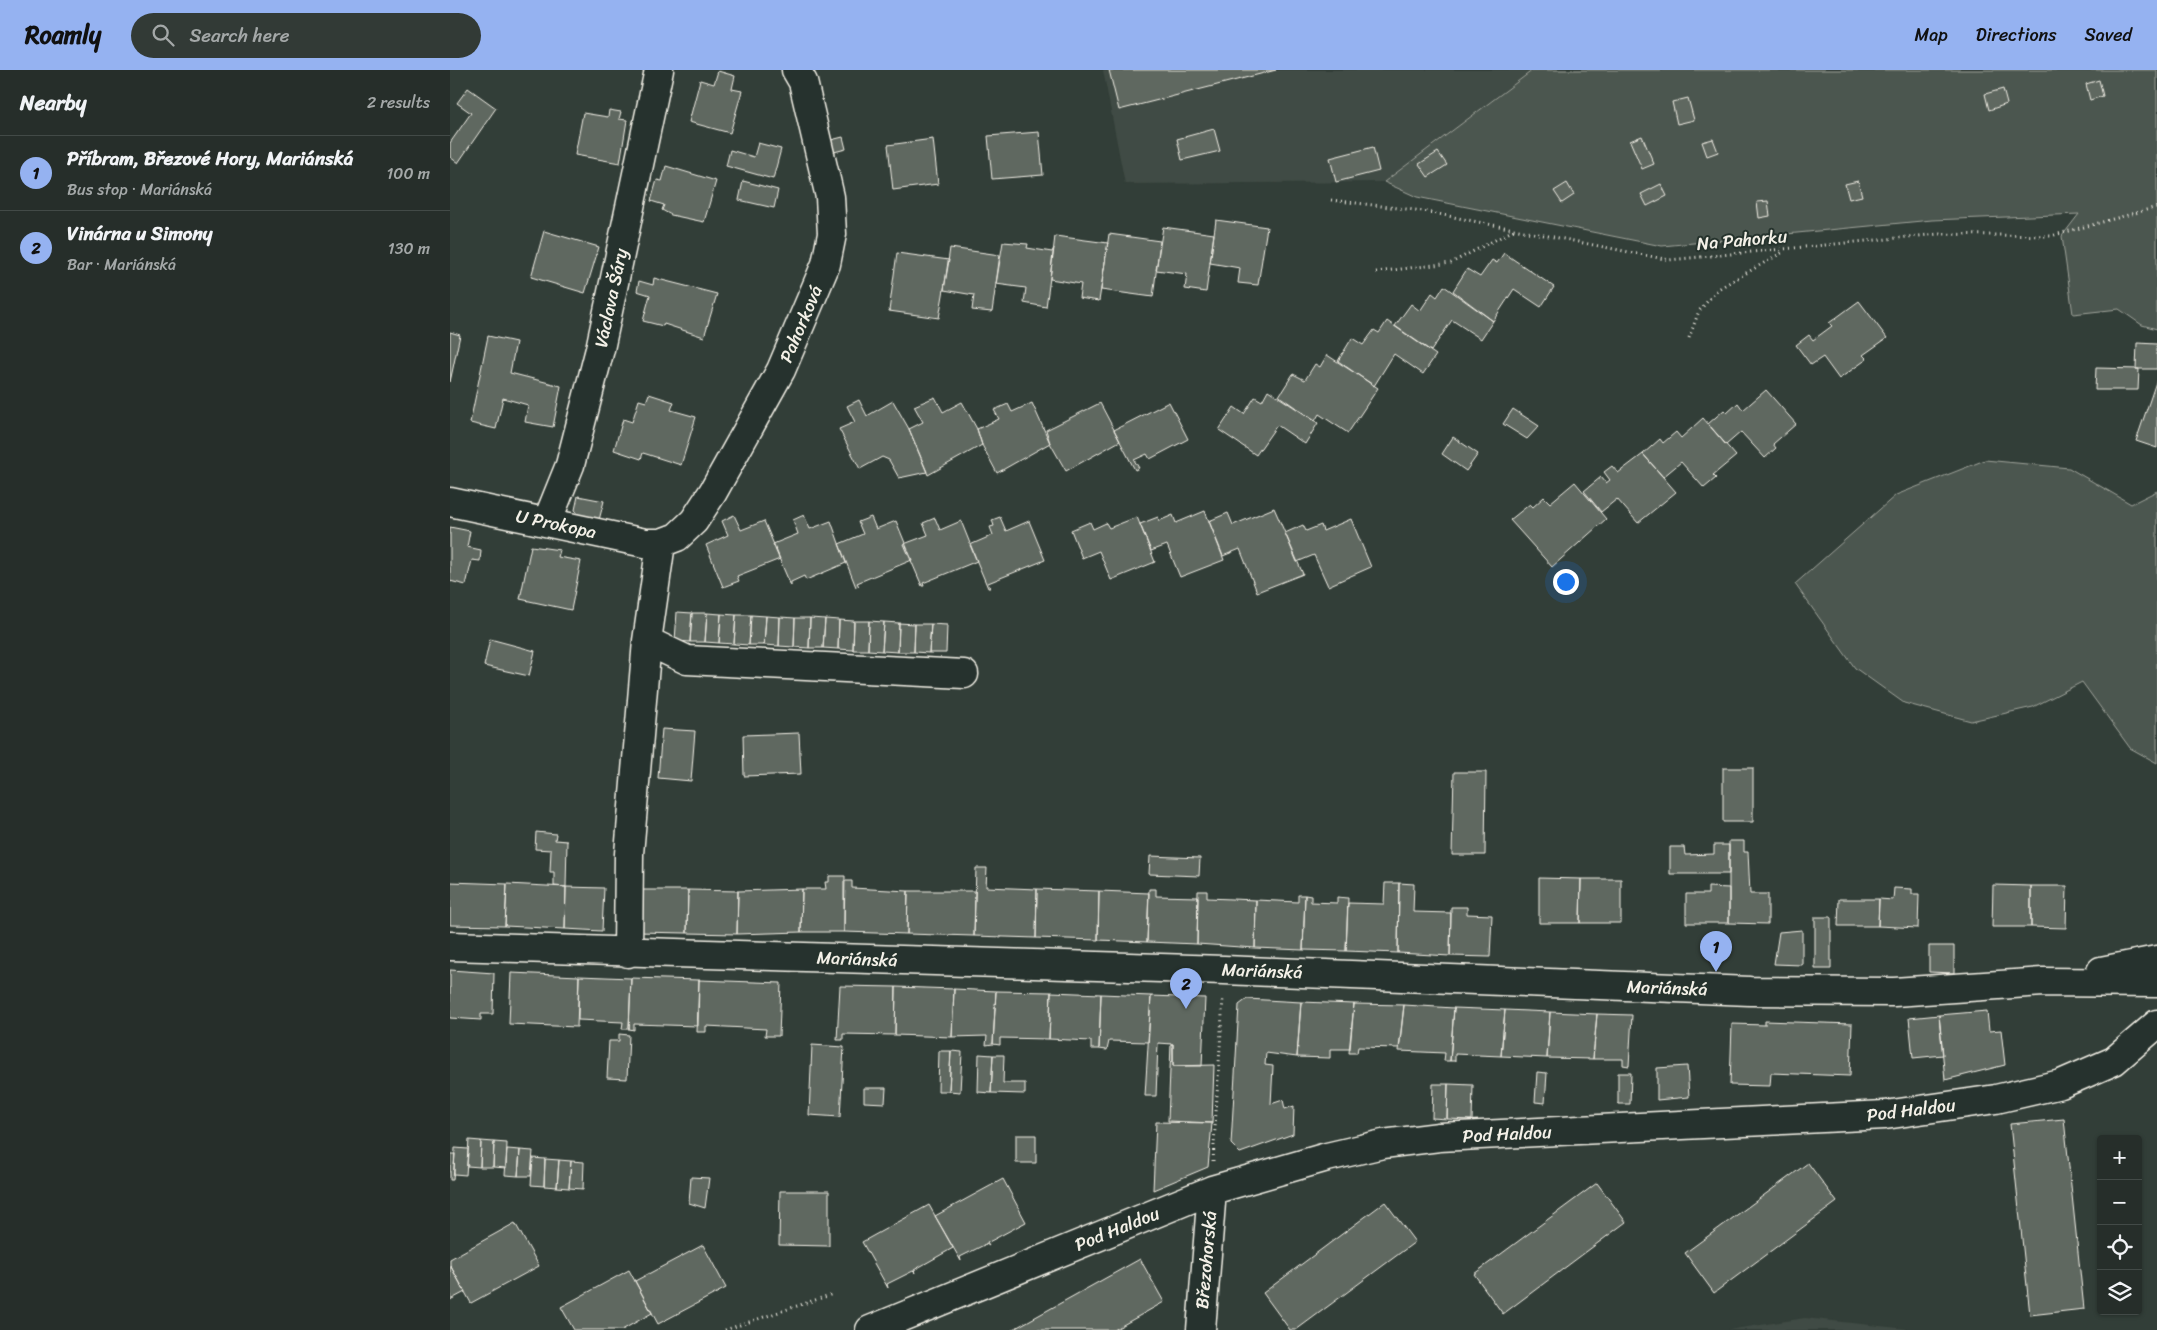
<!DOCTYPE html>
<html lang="en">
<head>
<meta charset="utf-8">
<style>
  :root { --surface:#262e2a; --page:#323a36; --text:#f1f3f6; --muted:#a4a8a8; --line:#424a47; --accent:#95b2f1 }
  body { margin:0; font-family:Sriracha,sans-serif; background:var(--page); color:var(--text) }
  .controls { position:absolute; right:15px; bottom:15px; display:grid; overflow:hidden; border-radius:5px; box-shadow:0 1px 4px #0004 }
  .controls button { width:45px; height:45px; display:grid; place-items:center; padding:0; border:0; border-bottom:1px solid var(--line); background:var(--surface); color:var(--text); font:25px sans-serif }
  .you { position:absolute; left:1115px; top:511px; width:18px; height:18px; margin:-12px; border:4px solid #fff; border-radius:50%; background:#1a73e8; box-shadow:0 0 0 8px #1a73e833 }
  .badge { display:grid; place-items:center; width:32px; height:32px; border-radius:50%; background:var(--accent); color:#111; font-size:16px; font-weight:700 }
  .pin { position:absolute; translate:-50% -41px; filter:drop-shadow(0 1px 2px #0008) }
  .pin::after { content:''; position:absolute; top:26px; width:18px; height:15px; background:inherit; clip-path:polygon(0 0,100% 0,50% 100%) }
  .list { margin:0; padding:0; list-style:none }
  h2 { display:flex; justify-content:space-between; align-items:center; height:65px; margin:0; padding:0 20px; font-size:21px }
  h2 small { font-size:16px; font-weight:400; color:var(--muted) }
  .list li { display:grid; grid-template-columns:32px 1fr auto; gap:15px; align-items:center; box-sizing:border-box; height:75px; padding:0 20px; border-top:1px solid var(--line) }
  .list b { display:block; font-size:19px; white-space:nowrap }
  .list p { margin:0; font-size:16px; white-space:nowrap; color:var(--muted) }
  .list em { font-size:16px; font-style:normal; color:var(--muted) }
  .icon { flex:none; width:28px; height:28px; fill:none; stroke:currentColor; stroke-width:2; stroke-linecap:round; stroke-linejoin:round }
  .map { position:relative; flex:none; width:1707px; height:1260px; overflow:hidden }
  header { display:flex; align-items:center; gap:30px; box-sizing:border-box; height:70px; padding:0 25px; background:var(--accent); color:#111 }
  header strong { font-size:24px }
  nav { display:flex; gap:28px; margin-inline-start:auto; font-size:18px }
  .search { width:350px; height:45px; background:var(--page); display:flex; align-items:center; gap:12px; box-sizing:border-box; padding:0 18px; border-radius:28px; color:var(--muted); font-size:19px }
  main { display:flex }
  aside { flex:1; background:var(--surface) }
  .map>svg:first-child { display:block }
</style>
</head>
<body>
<header>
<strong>Roamly</strong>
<div class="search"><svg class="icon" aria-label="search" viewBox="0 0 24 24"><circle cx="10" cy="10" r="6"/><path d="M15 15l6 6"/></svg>Search here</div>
<nav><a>Map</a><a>Directions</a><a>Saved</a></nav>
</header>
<main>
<aside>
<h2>Nearby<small>2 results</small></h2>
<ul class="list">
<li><span class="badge">1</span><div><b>Příbram, Březové Hory, Mariánská</b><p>Bus stop · Mariánská</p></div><em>100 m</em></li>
<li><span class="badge">2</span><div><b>Vinárna u Simony</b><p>Bar · Mariánská</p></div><em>130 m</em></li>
</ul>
</aside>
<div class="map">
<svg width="1707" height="1260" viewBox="0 0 1707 1260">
  <rect width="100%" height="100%" fill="#323e38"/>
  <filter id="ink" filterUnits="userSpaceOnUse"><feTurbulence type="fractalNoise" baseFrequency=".02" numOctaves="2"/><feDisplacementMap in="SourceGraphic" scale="10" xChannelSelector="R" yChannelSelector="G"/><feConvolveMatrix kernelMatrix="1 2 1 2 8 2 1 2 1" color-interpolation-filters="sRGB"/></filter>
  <g filter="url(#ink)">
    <path fill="#404b44" d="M653,0h430l-149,112 -259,2z
      M1355,1248l112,12h-189z"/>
    <path fill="#4c564f" stroke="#a0a49c" d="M1083,0h624v259l-15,-4 -23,-16 -46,5 -11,-78 17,-22 -147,6 -270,26 -245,-49 -33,-15z
      M1535,390l84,8 62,36 26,-13v272l-27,-15 -48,-66 -49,25 -62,14 -67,-18 -49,-35 -60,-84 101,-89z"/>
    <path fill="#5f6861" stroke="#f4f1e8" d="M659,0h167l-157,40z
      M268,1l17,5 -3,13 10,2 -12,42 -41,-11 11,-42 14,4z
      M1649,10l4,16 -13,4 -4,-16z
      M18,18l28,20 -38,55 -8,-6v-14l21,-30 -14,-10z
      M1553,19l4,15 -18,6 -4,-16z
      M1238,28l6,22 -17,4 -5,-22z
      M159,40l12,2 -2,7 8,1 -7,43 -45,-8 8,-42 25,4z
      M764,59l6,22 -38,9 -5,-21z
      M589,62l4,43 -51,4 -4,-43z
      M1192,66l12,28 -12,5 -12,-28z
      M393,67l3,12 -12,3 -3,-12z
      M483,69l5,45 -45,6 -5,-45z
      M1263,69l5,13 -11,4 -5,-14z
      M308,73l23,6 -8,30 -47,-13 4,-16 24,7z
      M923,77l6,24 -43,11 -6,-24z
      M988,82l9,13 -19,12 -9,-13z
      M216,96l50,15 -12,41 -33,-7 -9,-5 2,-5 -13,-4 6,-21 5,1z
      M293,111l35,9 -4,18 -35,-8z
      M1408,111l4,15 -13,3 -4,-15z
      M1117,113l7,12 -12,8 -8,-12z
      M1211,114l6,12 -20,10 -6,-12z
      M1318,131l2,15 -11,2 -2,-16z
      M766,150l51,7 -9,58 -20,-2 2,-15 -30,-5z
      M713,157l51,7 -8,58 -21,-3 2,-15 -31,-4z
      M94,161l55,16 -14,46 -54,-16z
      M659,164l51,7 -7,56 -52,-7z
      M605,166l53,7 -9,58 -20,-3 2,-14 -31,-5z
      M553,172l25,2 -1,4 25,4 2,-4 -8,59 -22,-4 2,-15 -30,-4z
      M500,178l50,7 -8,57 -20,-2 2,-15 -30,-5z
      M447,183l52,7 -10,58 -50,-7z
      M1054,183l50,34 -13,20 -27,-18 -21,32 -40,-30 14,-22 13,8 12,-17 5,3z
      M204,208l63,16 -13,43 -40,-13 -1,2 -20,-5 7,-26 -13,-4 2,-10 14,4z
      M994,216l49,35 -12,18 -29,-19 -21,31 -36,-25 16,-22 9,7 12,-18 5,4z
      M1409,231l28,37 -24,17 4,4 -28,20 -16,-22 -12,8 -15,-20 13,-10 4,5 19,-14 -3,-3z
      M937,251l49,34 -13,19 -29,-20 -20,32 -36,-25 14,-23 11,7 11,-15 5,3z
      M0,262l10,3 -10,47z
      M38,266l28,6 -6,31 51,13 -8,41 -28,-5 3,-17 -25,-7 -7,31 -26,-6z
      M1687,273l20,1v25h-21z
      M877,285l51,33 -30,45 -29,-19 -4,7 -36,-25 14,-22 12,6 10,-16 5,3z
      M1646,298l43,1 -1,21h-43z
      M1707,309v69l-21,-7z
      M818,320l50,33 -13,21 -28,-19 -21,30 -37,-25 15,-23 10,7 11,-17 7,4z
      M1316,320l30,34 -23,20 3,4 -11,10 -24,-26 -15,13 -18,-21 16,-14 3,3 11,-10 5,7z
      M199,324l25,8 -3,8 25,7 -15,48 -38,-12 -2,6 -27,-9 9,-31 9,3 7,-22 7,2z
      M485,327l8,15 19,-10 15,27 5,16 -54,30 -19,-46 14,-7 -9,-16z
      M409,330l8,16 26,-15 16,28 18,43 -28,6 -10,-18 -7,-3 -22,12 -21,-40 16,-7 -8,-16z
      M719,332l19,37 -38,20 -3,-5 -13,6 5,8 -4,2 -21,-40z
      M582,333l18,40 -53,30 -15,-28 -5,-16 22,-10 -5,-9 14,-6 4,8z
      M650,333l20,38 -54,30 -16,-28 -4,-13z
      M1063,339l26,17 -12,13 -24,-15z
      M1253,348l33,38 -23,19 3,3 -12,10 -23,-26 -18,15 -20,-23 17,-15 3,4 13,-11 5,6z
      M1003,367l25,17 -12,17 -24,-17z
      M1193,384l33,38 -38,31 -21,-24 -16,13 -17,-21 17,-14 5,6 4,-3 -6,-8 8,-6 6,7z
      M1125,412l31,37 -54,48 -42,-47 20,-16 3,3 11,-10 6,6z
      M128,426l26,5 -5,19 -18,-3 -6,-7z
      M824,438l29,66 -46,18 -17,-43 -17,7 -14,-35 19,-8 5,12z
      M755,441l19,49 -44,17 -13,-32 -16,6 -11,-27 18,-7 1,4 14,-6 3,8z
      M284,445l7,15 23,-9 16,38 -43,17 2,5 -16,6 -17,-42 22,-10 -6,-14z
      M354,445l6,14 21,-8 15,42 -40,17 -2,-4 -13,6v4l-18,-42 25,-10 -5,-14z
      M421,447l5,12 20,-8 16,39 -55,23 2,3 -3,1 -17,-43 24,-10 -5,-12z
      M550,447l6,14 23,-10 16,39 -57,23 2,5h-2l-18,-43 23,-10 -3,-8 4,-1 -2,-6z
      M687,447l18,45 -44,18 -12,-29 -17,7 -11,-28 19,-8 3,7 13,-6 3,5z
      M485,448l5,12 21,-9 16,40 -54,22 1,3h-2l-18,-42 24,-9 -5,-12z
      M901,449l20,48 -43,19 -14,-31 -17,7 -12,-29 18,-8 3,6 15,-6 2,6z
      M0,457l20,4 -3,16 14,3 -1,11 -8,-1 -6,25 -16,-4z
      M81,476l29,4 -2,7 23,4 -10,49 -51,-11z
      M227,542l15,1 -2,29 -15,-1z
      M242,543h15l-2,29h-15z
      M257,543l14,1 -2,29 -14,-1z
      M271,544l15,1 -2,29 -15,-1z
      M286,545h15l-2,30 -15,-1z
      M301,545l15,1 -2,29h-15z
      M316,546l14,1 -1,29 -15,-1z
      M330,547l15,1 -1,29 -15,-1z
      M345,548h15l-1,30 -15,-1z
      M360,548l15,1 -2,29h-14z
      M375,549l14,1 -1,29 -15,-1z
      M389,550l15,1 -1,29 -15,-1z
      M404,551h15l-1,29h-15z
      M419,551l15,1 -2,29 -14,-1z
      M434,552l15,1 -1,29 -16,-1z
      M449,553l16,1 -1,28h-16z
      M465,554h16l-2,29 -15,-1z
      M481,554l16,1 -1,28h-17z
      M40,569l45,12 -6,25 -45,-10z
      M212,659l33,2 -4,50 -33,-3z
      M349,663l2,41 -57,2 -1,-41z
      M1273,698h30v54h-30z
      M1004,702h32l-1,83h-33z
      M86,762l20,2 -1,6 12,1 -1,46 -12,-1v-14h-4l1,-22 -16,-1z
      M1279,771h15v11h4l2,42h18v30l-39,-1z
      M1264,775h15v29h-59v-27h14l1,8 29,-1z
      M700,786l50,2 -1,18 -50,-2z
      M526,798h11l-1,19 51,2 -1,49 -62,-2z
      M379,806h16l-1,56h-43l1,-43h24l-1,-7h4z
      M1089,808l42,1 -1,44h-41z
      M1131,809h40v44h-41z
      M394,811h8v7l56,3 -1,43 -63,-2z
      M0,812l57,2 -2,42 -55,-1z
      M935,813h14l-1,70 -52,-2 2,-48 36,1z
      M949,813l15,1 -1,28 38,1 -1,43 -52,-3z
      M57,814l59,3 -1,42 -60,-3z
      M1543,815l38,1v41h-39z
      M1581,816h36l-1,42 -35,-1z
      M116,817l38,1 -2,43 -37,-2z
      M1258,817l21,1v35h-43v-29h22z
      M1444,818l18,1v5h7l-1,34 -40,-2 1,-27 14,1z
      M352,819l-1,43 -64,2 1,-43z
      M587,819l62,2 -1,49 -62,-2z
      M699,819h7v7l42,1 -1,47 -50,-2z
      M188,820h50l-1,43 -50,-1z
      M238,820l50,1 -1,43 -50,-1z
      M458,821h67l-1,45 -67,-2z
      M649,821l50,2 -2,49 -49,-2z
      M748,821h9v7l49,2 -1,48 -58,-4z
      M848,825h7l-2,55 -48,-2 1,-48 42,2z
      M855,825l6,1v6l26,1v-6l11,1 -2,53 -43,-1z
      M1389,829h40l-1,27h-40z
      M1001,837h16v7l25,1 -2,42 -40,-1z
      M1365,847h16v52h-16z
      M1352,860v35l-28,-1 5,-32z
      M1479,876h25v27l-25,-1z
      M0,900l44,3 -1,41h-12v6l-31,-2z
      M61,903l68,3 -2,51 -68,-3z
      M129,906l52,2 -2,51h-7l1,-7 -45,-2z
      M181,908l68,2 -1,46 -64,-2v6l-5,-1z
      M249,910l82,3 -2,53h-14l1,-7 -60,-3v6h-9z
      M390,916l56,1 -1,48 -52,-1v6h-6z
      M446,917l58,2 -2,48 -57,-2z
      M504,919l42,2 -3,53 -7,1 1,-9 -35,1z
      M546,921l55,1 -2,47 -49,-1v7l-7,-1z
      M601,922l50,2 -2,55h-8v-8l-42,-2z
      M651,924l50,2 -3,46 -39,-1 -2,9 -8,-1z
      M701,926l54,2 -3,68h-29v-22l-15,-1 -2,53h-11z
      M797,929l54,3 -4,55 -31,-4 -1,12 8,1 -2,38 12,-4 2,9 9,-3 -1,28 -53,19 -9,-9 8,-139z
      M851,932l53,2 -4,45h-20v9l-33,-1z
      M904,934l50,1 -5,43 -41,-1 -1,6h-8z
      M954,935l50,3 -4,53h-6l1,-8 -46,-2z
      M1004,938l51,2 -4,46 -46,-2v7h-5z
      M1055,940l45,2 -3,46 -46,-2z
      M1537,941l2,20 12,-1 4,35 -60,15 -6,-65z
      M1100,942l47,2 -4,45 -46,-1z
      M1147,944l35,1 -3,51 -6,-1v-6h-30z
      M1489,945l4,40 -30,3 -4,-40z
      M1315,951l87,3 -2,52 -79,-3 -1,13 -40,-1 2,-61 33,1z
      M169,964l10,1 -2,44 -20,-1 2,-37h10z
      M721,974h2v22l41,-1 -2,58 -44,-2z
      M362,975l32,2 -4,70 -31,-2z
      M489,981h12l-2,40h-11z
      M501,981l11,1 -2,40 -11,-1z
      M529,984l14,1 -2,38 -13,-1z
      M543,985h11l-1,28h22v11l-34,-1z
      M1237,996l2,31 -32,3v-32z
      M1087,1002l10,1 -2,30 -10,-1z
      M1168,1003h13l-1,31h-12z
      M983,1014h15l-1,35 -15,-1z
      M998,1014l25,1 -1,35 -25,-1z
      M414,1018h22l-1,15 -21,-1z
      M1614,1049l20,190 -54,6 -20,-191z
      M706,1052l56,1 -4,44 -55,23z
      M566,1065h20v28h-20z
      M19,1070l12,1 -1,26 -13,-1z
      M31,1071l13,1 -1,25h-13z
      M44,1072l13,1 -1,25 -13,-1z
      M5,1078l13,1 -2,26 -12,-1z
      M57,1079l13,1 -2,26 -13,-1z
      M70,1080l13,1 -2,25h-13z
      M0,1084h5l-2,26h-3z
      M83,1088l12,1 -1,27 -13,-1z
      M95,1089l14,1 -2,27 -13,-1z
      M109,1090l12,1 -2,27 -12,-1z
      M121,1091l13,1 -1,27 -14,-1z
      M1358,1093l29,39 -123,91 -29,-40z
      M241,1107l18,1 -4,30 -16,-5z
      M553,1109l23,43 -39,21 2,3 -3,-2 -26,13 1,4 -26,-45z
      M1147,1113l29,39 -123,92 -29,-40z
      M330,1121h49v55l-50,-1z
      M935,1132l30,40 -119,88h-6l-27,-37z
      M479,1135l24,43 -39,22 1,3 -2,-2 -26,13 1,4 -26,-46z
      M65,1153l24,43 -68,37 -21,-38v-6z
      M253,1175l23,43 -68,36 -23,-43z
      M690,1189l24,43 -50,28h-102z
      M0,1195l15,27 -15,8z
      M179,1200l23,43 -30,17h-48l-13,-23z"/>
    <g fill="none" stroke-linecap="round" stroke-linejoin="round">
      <g stroke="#f4f1e8" stroke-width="31">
        <path id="minor" d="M0,432l195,41h16l16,-6 17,-16 19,-29 68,-122 45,-106 6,-30 -2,-37 -27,-115 -7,-12
          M97,452l23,-57 30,-116 59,-279
          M197,571l40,19 277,14
          M0,876l774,24 526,21 144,1 149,-10 114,1
          M178,883l1,-99 18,-213 14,-98
          M1651,901l56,-11
          M420,1260l342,-140 115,-33 56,-13 56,-7 446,-22 111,-16 65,-15 53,-23 43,-37
          M751,1260l11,-140"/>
      </g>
      <path stroke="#f4f1e8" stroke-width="3" stroke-dasharray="1 4" stroke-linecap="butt" d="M881,130l92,11 246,49 270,-26 112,2 106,-29
        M926,202l75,-9 63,-33
        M1239,268l10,-27 19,-22 67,-38
        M763,1091l10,-163
        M275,1260l108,-36"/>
      <use href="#minor" stroke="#26332d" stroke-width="28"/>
    </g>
  </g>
  <g text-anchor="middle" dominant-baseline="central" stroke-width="4" stroke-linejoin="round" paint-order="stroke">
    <g font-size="18" fill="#f4f1e8" stroke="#26332d">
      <text transform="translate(1292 170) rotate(-5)">Na Pahorku</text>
      <text transform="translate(161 228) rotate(-78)">Václava Šáry</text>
      <text transform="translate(351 254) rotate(-67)">Pahorková</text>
      <text transform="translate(106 454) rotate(12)">U Prokopa</text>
      <text transform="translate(407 889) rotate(2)">Mariánská</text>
      <text transform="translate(812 901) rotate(2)">Mariánská</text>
      <text transform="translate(1217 918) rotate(2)">Mariánská</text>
      <text transform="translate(1461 1040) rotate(-7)">Pod Haldou</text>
      <text transform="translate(1057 1064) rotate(-3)">Pod Haldou</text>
      <text transform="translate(667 1159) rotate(-22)">Pod Haldou</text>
      <text transform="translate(756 1190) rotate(-85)">Březohorská</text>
    </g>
  </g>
</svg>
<div class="controls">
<button>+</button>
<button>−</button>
<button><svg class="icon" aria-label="locate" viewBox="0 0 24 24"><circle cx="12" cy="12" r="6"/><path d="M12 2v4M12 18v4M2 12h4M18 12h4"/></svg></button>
<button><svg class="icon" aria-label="layers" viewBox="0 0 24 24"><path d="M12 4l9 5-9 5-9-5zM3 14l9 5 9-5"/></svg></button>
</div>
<div class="you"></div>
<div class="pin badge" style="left:1266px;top:902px">1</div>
<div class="pin badge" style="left:736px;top:939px">2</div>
</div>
</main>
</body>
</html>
